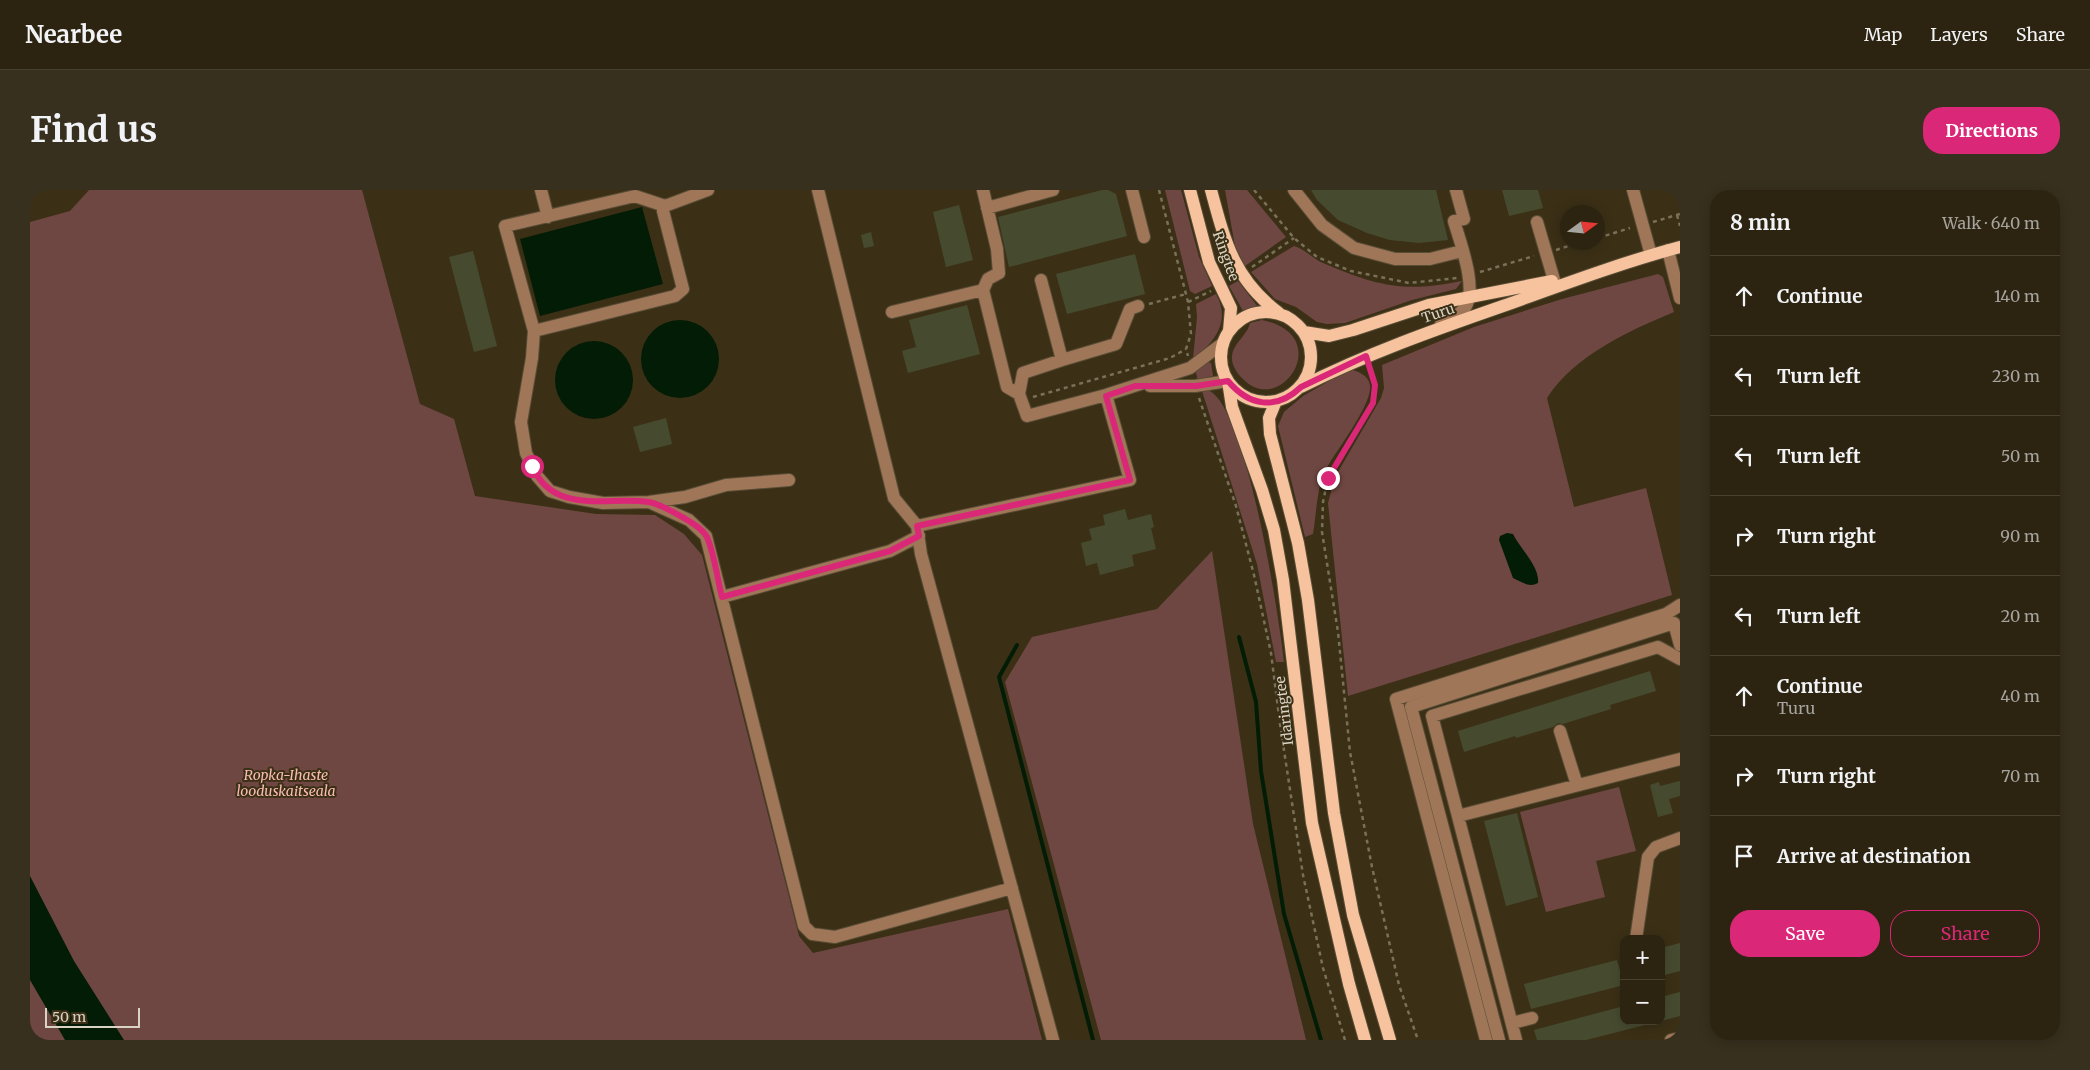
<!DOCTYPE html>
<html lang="en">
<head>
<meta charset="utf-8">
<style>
  :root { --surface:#2c2410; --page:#38301e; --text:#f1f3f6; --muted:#a6a49f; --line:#484130; --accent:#db2777 }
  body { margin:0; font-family:Merriweather,serif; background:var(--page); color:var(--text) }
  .controls { position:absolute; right:15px; bottom:15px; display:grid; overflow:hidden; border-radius:10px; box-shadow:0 2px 12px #0003 }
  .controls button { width:45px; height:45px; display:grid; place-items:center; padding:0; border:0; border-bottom:1px solid var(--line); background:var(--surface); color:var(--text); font:25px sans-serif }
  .compass { position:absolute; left:1530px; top:15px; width:45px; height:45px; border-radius:50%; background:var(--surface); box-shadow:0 2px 12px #0003; rotate:75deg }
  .scale { position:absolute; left:15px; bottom:12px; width:95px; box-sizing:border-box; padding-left:5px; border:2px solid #dad3c4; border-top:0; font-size:14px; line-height:18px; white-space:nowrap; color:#dad3c4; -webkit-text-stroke:4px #3b3016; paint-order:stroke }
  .stop { position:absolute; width:15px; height:15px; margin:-11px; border:4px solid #db2777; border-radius:50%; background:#fff }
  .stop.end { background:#db2777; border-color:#fff; box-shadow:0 1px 5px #0008 }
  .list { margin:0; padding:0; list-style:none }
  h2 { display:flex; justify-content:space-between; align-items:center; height:65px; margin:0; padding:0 20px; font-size:21px }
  h2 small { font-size:16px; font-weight:400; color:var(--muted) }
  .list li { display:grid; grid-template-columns:32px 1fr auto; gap:15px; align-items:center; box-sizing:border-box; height:80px; padding:0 20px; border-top:1px solid var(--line) }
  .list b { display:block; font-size:19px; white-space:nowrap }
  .list p { margin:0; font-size:16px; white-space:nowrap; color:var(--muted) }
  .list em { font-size:16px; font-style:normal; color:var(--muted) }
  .actions { display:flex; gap:10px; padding:15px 20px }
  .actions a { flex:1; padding:11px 0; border:1px solid var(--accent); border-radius:20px; text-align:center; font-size:18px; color:var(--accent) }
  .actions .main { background:var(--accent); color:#fff }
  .icon { flex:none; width:28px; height:28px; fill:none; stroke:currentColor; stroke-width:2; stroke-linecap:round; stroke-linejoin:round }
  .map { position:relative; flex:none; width:1650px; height:850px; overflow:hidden; border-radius:20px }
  header { display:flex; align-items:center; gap:30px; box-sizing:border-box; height:70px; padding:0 25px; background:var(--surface); border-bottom:1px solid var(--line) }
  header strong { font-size:24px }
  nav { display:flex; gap:28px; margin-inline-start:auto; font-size:18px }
  .intro { display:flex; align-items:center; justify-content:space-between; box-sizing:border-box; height:120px; padding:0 30px }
  h1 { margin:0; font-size:35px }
  .button { padding:12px 22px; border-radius:20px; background:var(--accent); color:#fff; font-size:18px; font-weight:700 }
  main { display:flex; gap:30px; padding:0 30px }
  aside { flex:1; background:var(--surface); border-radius:20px; box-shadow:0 2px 12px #0003 }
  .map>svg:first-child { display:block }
</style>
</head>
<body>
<header>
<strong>Nearbee</strong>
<nav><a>Map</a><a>Layers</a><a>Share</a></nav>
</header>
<div class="intro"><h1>Find us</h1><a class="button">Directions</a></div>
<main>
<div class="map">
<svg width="1650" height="850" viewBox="0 0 1650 850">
  <rect width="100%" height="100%" fill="#3b3016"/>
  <path fill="#6f4742" d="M59,0h273l58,214 34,15 21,77 121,18 59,1 29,19 18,21 97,381 14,17 195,-44 34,131h-1012v-818l40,-11z
    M1135,0h16l18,67 13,29 -17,8 -5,-3z
    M1195,0h22l39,47 -41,29 -10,-20z
    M1264,56c11,3 19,13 29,17 54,23 81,30 139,18l-6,8 -44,11 -67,23 -18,1 -10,-2 -21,-15 -21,-8 -24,-27z
    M1628,84l5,3 11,35c-46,19 -100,44 -127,86l27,109 72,-19 26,107 -324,101 -20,-193 7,-26 46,-79 3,-10 -2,-23 92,-38 88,-28z
    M1208,91l20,26 -15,4 -14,-25z
    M1186,104c15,27 -1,48 -23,65l4,-42 -1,-13z
    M1232,130c74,15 19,98 -19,59 -6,-5 -12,-15 -11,-23 2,-14 15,-20 18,-33z
    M1178,172l3,1 2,13 -15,4 -3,-10z
    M1320,179c9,3 18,6 20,16 3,20 -37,69 -46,88 -7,15 -8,44 -11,61l-8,3 -27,-111 6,-14 19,-16z
    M1172,201h8c37,21 69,224 74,271h-8l-19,-98z
    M1182,361l41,273 53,216h-205l-96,-358 27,-45 125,-28z
    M1589,597l17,64 -40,10 9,36 -59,15 -26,-100z"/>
  <path fill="#031c05" d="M612,17l21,77 -123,32 -20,-77z
    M611 169a39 39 0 1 1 78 0a39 39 0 1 1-78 0Z
    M525 190a39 39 0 1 1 78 0a39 39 0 1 1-78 0Z
    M1477,343l6,1c7,15 27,32 25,49 -9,5 -16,-1 -25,-5l-14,-38 1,-4z
    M0,686l44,85 50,79h-59l-35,-60z"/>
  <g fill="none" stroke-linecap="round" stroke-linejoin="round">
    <path stroke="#031c05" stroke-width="4" d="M1209,447l17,65 5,69 23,143 37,126
      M987,455l-18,32 94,363"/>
  </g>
  <path fill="#464b30" d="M1072,0h6l8,4 11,42 -118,31 -11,-50z
    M1281,0h125l12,50 -29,3 -29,-3 -23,-7 -29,-13 -21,-20z
    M1472,0h36l5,18 -34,8z
    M929,15l14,55 -27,7 -13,-55z
    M841,42l3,14 -10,2 -3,-13z
    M443,61l24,95 -23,6 -25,-95z
    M1105,64l10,40 -78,20 -11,-40z
    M937,115l13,49 -72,19 -6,-22 14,-4 -7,-27z
    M636,228l6,26 -32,8 -7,-25z
    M1095,319l3,11 23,-6 3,13 -3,1 5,21 -24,6 2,11 -34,9 -3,-12 -11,3 -5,-23 11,-3 -3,-11 16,-4 -2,-10z
    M1620,481l6,20 -46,14 1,4 -48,15 -5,-1 -5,4 -37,11 -1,-2 -51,16 -6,-21z
    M1650,591v15l-11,3 4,14 -15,4 -8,-32 9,-3 1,4z
    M1487,623l21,84 -32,9 -22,-85z
    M1650,753v28l-19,5v-28z
    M1587,770l7,25 -93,24 -7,-25z
    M1650,802v24l-19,5v-24z
    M1594,816v15h21v4l-59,15h-49l-3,-10z"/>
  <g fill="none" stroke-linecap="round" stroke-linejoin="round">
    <g stroke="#584d35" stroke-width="14">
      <path id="minor" d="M511,0l7,27
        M788,0l76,308 23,28 213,-46 -24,-85
        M1102,0l12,47
        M1264,0l28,35 32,23 41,11h35l32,-8
        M1603,0l18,65
        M635,16l-2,5 20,78 -8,7 -141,35 -29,-105 130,-30 30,10 43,-16
        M957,18l66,-18
        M1507,32l17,58
        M1638,60l12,48
        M953,100l24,97 12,7 4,-21 39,-13 -21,-80
        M862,122l91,-22 5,-11 11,-6 -2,-24 -14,-59
        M1411,134c8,-4 17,-8 23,-15 15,-18 -4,-67 -10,-88l10,-2 -8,-29
        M504,141l-2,27 -11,64 5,31 11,23 13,15 19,6 34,6 46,-1 36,-5 41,-12 63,-5
        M1032,170l54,-16 14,-35 8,-3
        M1120,196h45l33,-5
        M989,204l8,22 79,-21 84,-27 33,-25
        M619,312l40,18 17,16 98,390 8,8 23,3 177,-49
        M887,336l4,28 132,486
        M692,407l168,-46 29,-15
        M1530,541l17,54
        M1428,626l222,-57
        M1606,749l12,-82 8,-10 24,-9
        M1482,833l20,-5
        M1456,850l-90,-341 270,-85 14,-9
        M1469,850l-88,-333 263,-84 6,22
        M1486,850l-84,-324 226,-69 22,12
        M1641,850l9,-2"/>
    </g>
    <g stroke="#584d35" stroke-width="14">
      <path id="major" d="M1160,0l19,72 22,46 -2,23
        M1181,0c14,52 23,89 68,123
        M1191 167a45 45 0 1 1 90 0a45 45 0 1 1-90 0Z
        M1274,142l25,4 24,-6 76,-25 123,-24
        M1198,191l4,26 30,83 12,40 9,50 29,243 37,161 16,56
        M1271,197c65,-33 133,-57 202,-81 59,-21 117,-43 177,-59
        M1246,211l-7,17 1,16 28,109 10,57 26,213 19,102 37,125"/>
    </g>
    <path stroke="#7a715b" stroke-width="2.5" stroke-dasharray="4 4" stroke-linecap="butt" d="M1129,0l29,112 3,32 -5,15 2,7
      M1224,0l40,48 23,19 34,14 58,12 48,-5
      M1647,25l3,11
      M1623,32l27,-8
      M1568,48l32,-10
      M1526,60l25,-8
      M1222,77l42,-29
      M1450,82l54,-16
      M1158,112l23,-11
      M1119,114l37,-10
      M1340,179l5,16 -2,18 -45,75 -5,24 -1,30 16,100 12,120 22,115 27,118 19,55
      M1003,207l137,-39 16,-9
      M1169,208l37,108 18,69 17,78 9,71 23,151 20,93 22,72"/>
    <use href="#minor" stroke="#a07658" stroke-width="12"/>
    <use href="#major" stroke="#f7c39e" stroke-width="12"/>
  </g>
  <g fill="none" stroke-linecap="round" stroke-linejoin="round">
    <path stroke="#db2777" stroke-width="6" d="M502,276c22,50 75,30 117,36 11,2 24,10 35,16 8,5 18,10 23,19 8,19 10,41 15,60l168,-46 29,-15 -2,-10 213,-46 -24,-84 29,-10h61l32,-5c21,25 48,30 73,6l65,-31 9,29 -2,18 -45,75"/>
  </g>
  <g text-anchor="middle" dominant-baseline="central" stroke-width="4" stroke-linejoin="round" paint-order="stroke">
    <g font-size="14" fill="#dad3c4" stroke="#3b3016">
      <text transform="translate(1196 66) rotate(70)">Ringtee</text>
      <text transform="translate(1408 123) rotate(-19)">Turu</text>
      <text transform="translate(1254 521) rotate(-97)">Idaringtee</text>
    </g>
    <g font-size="14" font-style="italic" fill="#f9bbb3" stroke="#3b3016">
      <text x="256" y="585">Ropka-Ihaste<tspan x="256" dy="16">looduskaitseala</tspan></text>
    </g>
  </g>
</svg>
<div class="controls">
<button>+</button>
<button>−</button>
</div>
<svg class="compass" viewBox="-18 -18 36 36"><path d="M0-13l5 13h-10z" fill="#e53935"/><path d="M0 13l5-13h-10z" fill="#a6a49f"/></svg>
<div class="scale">50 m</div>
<div class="stop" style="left:502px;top:276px"></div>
<div class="stop end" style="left:1298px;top:288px"></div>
</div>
<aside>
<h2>8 min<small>Walk · 640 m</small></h2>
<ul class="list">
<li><svg class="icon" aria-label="ahead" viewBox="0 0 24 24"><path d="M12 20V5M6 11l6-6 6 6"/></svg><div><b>Continue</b></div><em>140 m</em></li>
<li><svg class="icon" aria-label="left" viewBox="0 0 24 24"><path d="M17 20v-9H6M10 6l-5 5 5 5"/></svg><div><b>Turn left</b></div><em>230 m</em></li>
<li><svg class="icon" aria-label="left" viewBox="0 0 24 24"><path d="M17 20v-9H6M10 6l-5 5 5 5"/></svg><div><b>Turn left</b></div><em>50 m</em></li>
<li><svg class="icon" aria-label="right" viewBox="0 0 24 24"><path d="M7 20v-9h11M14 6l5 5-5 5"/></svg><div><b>Turn right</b></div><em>90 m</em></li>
<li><svg class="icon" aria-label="left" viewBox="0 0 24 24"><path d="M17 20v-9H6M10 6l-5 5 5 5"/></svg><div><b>Turn left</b></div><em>20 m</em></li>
<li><svg class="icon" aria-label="ahead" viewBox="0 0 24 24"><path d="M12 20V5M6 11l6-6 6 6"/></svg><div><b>Continue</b><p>Turu</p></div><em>40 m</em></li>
<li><svg class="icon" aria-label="right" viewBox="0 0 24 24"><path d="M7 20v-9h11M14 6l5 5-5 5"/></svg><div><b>Turn right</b></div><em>70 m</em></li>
<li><svg class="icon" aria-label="arrive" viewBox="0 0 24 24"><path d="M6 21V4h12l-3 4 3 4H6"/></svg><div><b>Arrive at destination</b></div></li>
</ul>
<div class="actions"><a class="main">Save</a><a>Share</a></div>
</aside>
</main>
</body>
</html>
